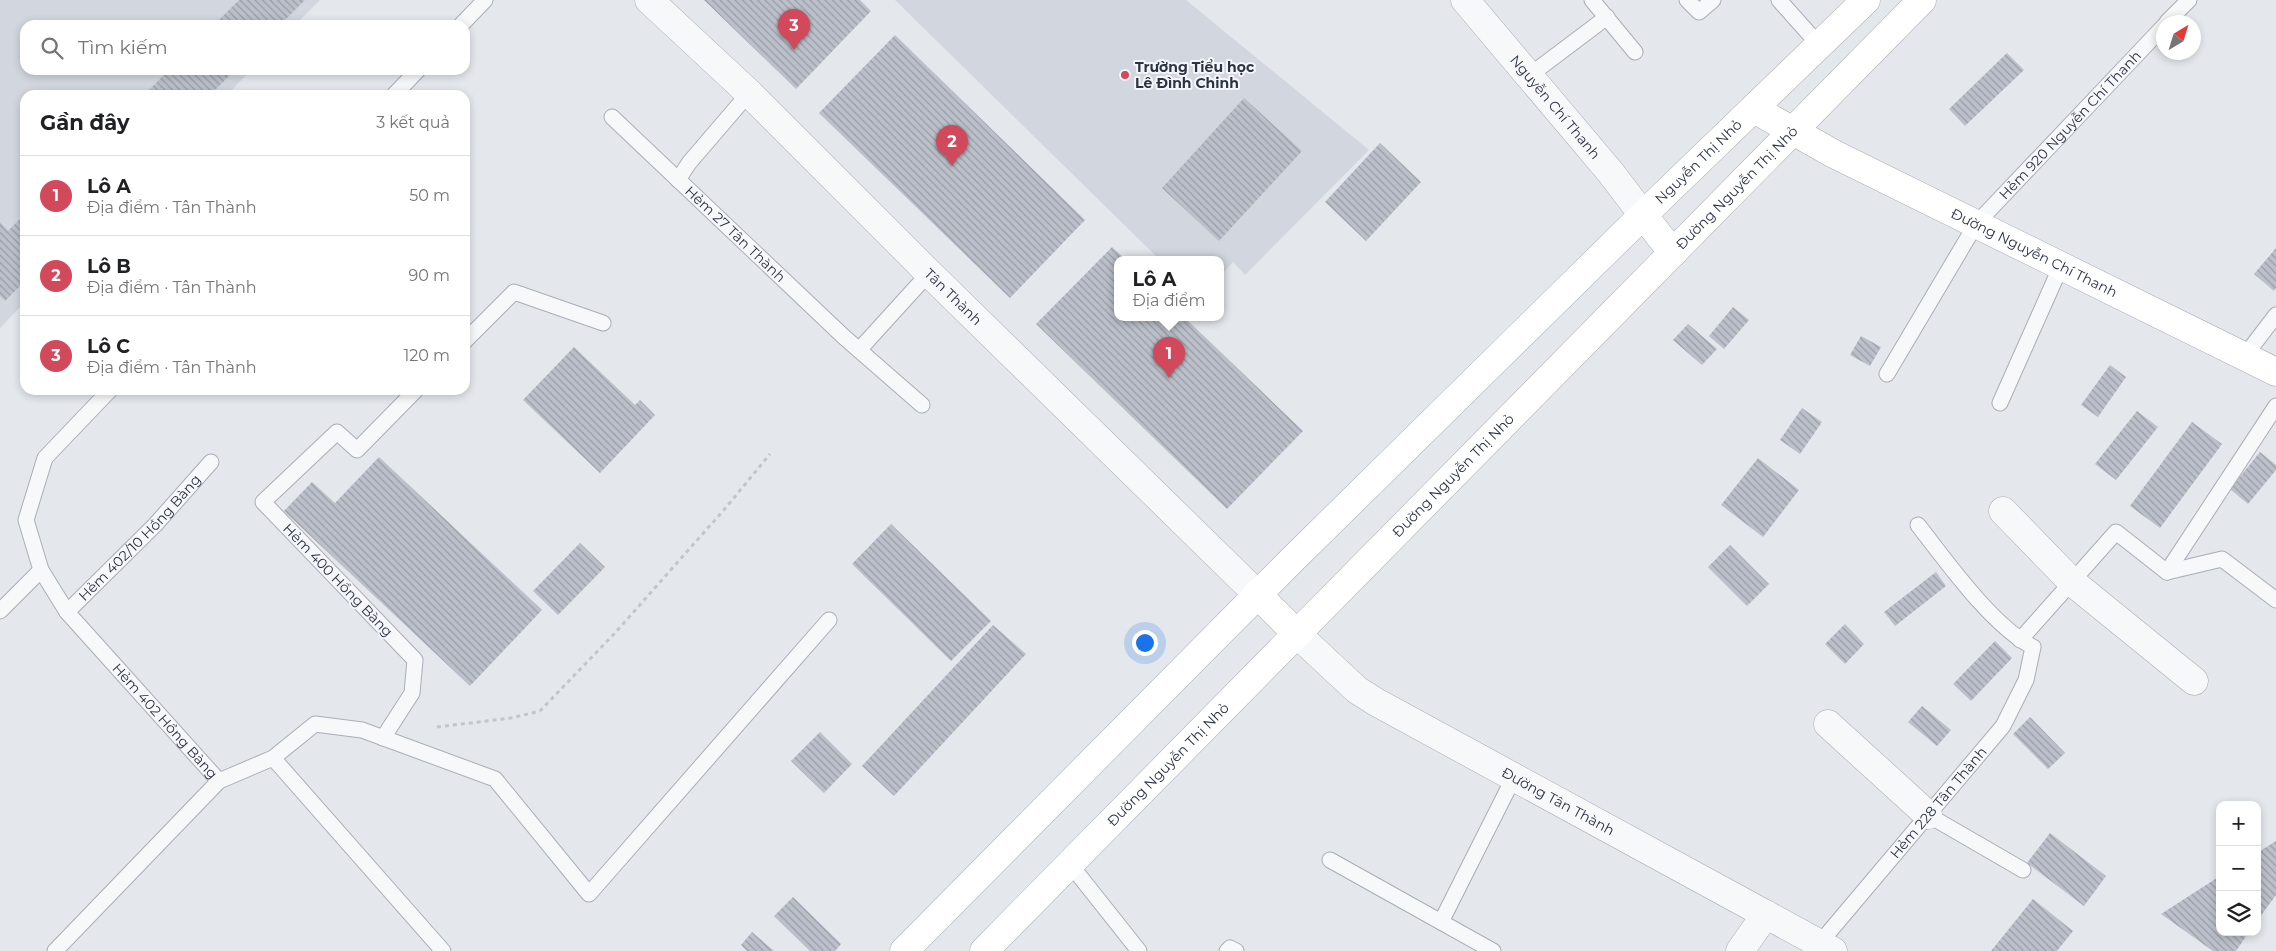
<!DOCTYPE html>
<html lang="vi">
<head>
<meta charset="utf-8">
<style>
  :root { --surface:#fff; --page:#f2f2f2; --text:#202124; --muted:#757577; --line:#e0e0e0; --accent:#d1495b }
  body { margin:0; font-family:Montserrat,sans-serif; background:var(--page); color:var(--text) }
  .controls { position:absolute; right:15px; bottom:15px; display:grid; overflow:hidden; border-radius:10px; box-shadow:0 2px 8px #0003 }
  .controls button { width:45px; height:45px; display:grid; place-items:center; padding:0; border:0; border-bottom:1px solid var(--line); background:var(--surface); color:var(--text); font:25px sans-serif }
  .compass { position:absolute; left:2156px; top:15px; width:45px; height:45px; border-radius:50%; background:var(--surface); box-shadow:0 2px 8px #0003; rotate:38deg }
  .you { position:absolute; left:1144px; top:642px; width:18px; height:18px; margin:-12px; border:4px solid #fff; border-radius:50%; background:#1a73e8; box-shadow:0 0 0 8px #1a73e833 }
  .badge { display:grid; place-items:center; width:32px; height:32px; border-radius:50%; background:var(--accent); color:#fff; font-size:16px; font-weight:700 }
  .pin { position:absolute; translate:-50% -41px; filter:drop-shadow(0 1px 2px #0008) }
  .pin::after { content:''; position:absolute; top:26px; width:18px; height:15px; background:inherit; clip-path:polygon(0 0,100% 0,50% 100%) }
  .popup { position:absolute; left:1114px; top:256px; width:110px; height:65px; box-sizing:border-box; display:grid; place-content:center; border-radius:10px; background:var(--surface); filter:drop-shadow(0 1px 4px #0005); font-size:16px; white-space:nowrap; color:var(--muted) }
  .popup b { font-size:19px; color:var(--text) }
  .popup::after { content:''; position:absolute; left:50%; top:100%; margin-left:-10px; border:10px solid transparent; border-top-color:var(--surface) }
  .list { margin:0; padding:0; list-style:none }
  h2 { display:flex; justify-content:space-between; align-items:center; height:65px; margin:0; padding:0 20px; font-size:21px }
  h2 small { font-size:16px; font-weight:400; color:var(--muted) }
  .list li { display:grid; grid-template-columns:32px 1fr auto; gap:15px; align-items:center; box-sizing:border-box; height:80px; padding:0 20px; border-top:1px solid var(--line) }
  .list b { display:block; font-size:19px; white-space:nowrap }
  .list p { margin:0; font-size:16px; white-space:nowrap; color:var(--muted) }
  .list em { font-size:16px; font-style:normal; color:var(--muted) }
  .icon { flex:none; width:28px; height:28px; fill:none; stroke:currentColor; stroke-width:2; stroke-linecap:round; stroke-linejoin:round }
  .map { position:relative; flex:none; width:2276px; height:951px; overflow:hidden }
  .search { position:absolute; background:var(--surface); box-shadow:0 2px 8px #0003; left:20px; top:20px; width:450px; height:55px; display:flex; align-items:center; gap:12px; box-sizing:border-box; padding:0 18px; border-radius:15px; color:var(--muted); font-size:19px }
  .panel { position:absolute; background:var(--surface); box-shadow:0 2px 8px #0003; left:20px; top:90px; width:450px; height:305px; border-radius:15px }
  .map>svg:first-child { display:block }
</style>
</head>
<body>
<div class="map">
<svg width="2276" height="951" viewBox="0 0 2276 951">
  <defs>
    <pattern id="building-back-hatch" width="6" height="6" patternUnits="userSpaceOnUse" patternTransform="scale(1.25)"><rect width="6" height="6" fill="#bbc0ca"/><path d="M-1 5l2 2M0 0l6 6M5-1l2 2" fill="none" stroke="#989da6"/></pattern>
  </defs>
  <rect width="100%" height="100%" fill="#e4e7ec"/>
  <path fill="#d2d6de" d="M0,0h320l-25,25h-270v45h226l-24,25h-202v207l-25,26z
    M895,0h291l183,150 -124,125 -12,-13 -13,14v-17h-61z"/>
  <path fill="url(#building-back-hatch)" d="M239,0h66l-25,25h-66z
    M704,0h156l11,11 -75,78z
    M895,35l190,185 -75,78 -191,-185z
    M2007,53l17,17 -59,56 -16,-17z
    M169,70h66l-25,25h-66z
    M1244,98l58,53 -83,90 -57,-53z
    M1380,143l41,39 -55,59 -41,-39z
    M25,214v67l-20,20 -5,-5v-74l8,9z
    M1112,247l13,12h-7v58h66l119,114 -76,78 -191,-185z
    M2276,248v40l-2,3 -20,-17z
    M1733,307l16,13 -25,29 -15,-13z
    M1688,324l29,25 -15,16 -29,-25z
    M1861,336l20,11 -11,19 -20,-11z
    M574,347l61,58 5,-5 15,15 -55,58 -77,-73z
    M2110,365l16,12 -28,40 -17,-12z
    M1802,408l20,14 -22,32 -20,-14z
    M2137,411l21,16 -42,53 -21,-16z
    M2192,422l30,22 -62,84 -30,-22z
    M2260,452l16,13v5l-28,34 -18,-15z
    M379,457l163,153 -72,76 -186,-175 28,-29 23,21z
    M1758,458l41,32 -36,47 -42,-32z
    M891,524l100,97 -40,40 -99,-97z
    M580,543l25,24 -47,48 -25,-24z
    M1730,545l39,39 -22,22 -39,-39z
    M1936,572l10,14 -51,40 -11,-14z
    M1845,624l19,20 -19,20 -20,-20z
    M993,625l33,29 -132,142 -32,-30z
    M1995,641l17,17 -41,43 -18,-17z
    M1922,706l29,24 -14,16 -29,-24z
    M2030,717l35,36 -17,16 -35,-35z
    M820,732l32,32 -28,29 -33,-32z
    M2050,833l56,43 -22,30 -57,-43z
    M2276,841v54l-19,26v-68z
    M2220,876v56h29l-13,19h-23l-52,-37z
    M793,897l48,47 -6,7h-25l-36,-35z
    M2033,899l40,32 -16,20h-66z
    M752,932l22,19h-27l-6,-6z"/>
  <g fill="none" stroke-linecap="round" stroke-linejoin="round">
    <g stroke="#a9aeb7" stroke-width="17">
      <g id="service">
        <path d="M1592,0l43,52"/>
        <path d="M1687,0l12,12 14,-12"/>
        <path d="M1779,0l41,46"/>
        <path d="M2167,22l22,-22"/>
        <path d="M461,25l24,-25"/>
        <path d="M1530,75l77,-58"/>
        <path d="M394,95l24,-25"/>
        <path id="s1" d="M612,117l232,220 78,68"/>
        <path d="M678,180l11,-17 60,-70"/>
        <path d="M465,341l49,-49 89,31"/>
        <path d="M859,350l70,-77"/>
        <path d="M2244,357l32,-42"/>
        <path id="s2" d="M1887,374l89,-150 188,-198"/>
        <path d="M2000,403l61,-137"/>
        <path id="s3" d="M41,570l26,42 152,169 -164,170"/>
        <path d="M2167,572l109,-166"/>
        <path d="M2167,572l55,-13 54,41"/>
        <path d="M0,611l41,-41 -15,-50 19,-62 65,-68"/>
        <path id="s4" d="M67,612l88,-87 56,-63"/>
        <path d="M2020,640l96,-108 51,40"/>
        <path d="M383,738l29,-45 3,-33 -152,-158 74,-70 20,18 59,-60"/>
        <path d="M273,758l170,193"/>
        <path d="M219,781l54,-23 42,-34 47,6 133,49 94,115 240,-274"/>
        <path d="M1928,815l95,55"/>
        <path d="M1330,860l111,62 73,-145"/>
        <path d="M1070,864l69,87"/>
        <path d="M1441,922l52,29"/>
        <path id="s5" d="M1819,944l184,-218 23,-46 7,-33c-41,-21 -86,-85 -115,-122"/>
        <path d="M1227,951l3,-3 6,3"/>
      </g>
    </g>
    <g stroke="#a9aeb7" stroke-width="29">
      <g id="minor">
        <path id="s6" d="M649,0l100,93 180,180 328,321"/>
        <path d="M2003,511l69,71 122,99"/>
        <path d="M1828,724l100,91"/>
        <path d="M1740,951l26,-37"/>
      </g>
    </g>
    <g stroke="#a9aeb7" stroke-width="29">
      <g id="tertiary">
        <path id="s7" d="M1465,0l146,173 32,42"/>
        <path id="s8" d="M1297,634l60,56 19,12 457,249"/>
      </g>
    </g>
    <g stroke="#a9aeb7" stroke-width="29">
      <g id="secondary">
        <path id="s9" d="M1754,109l80,45 442,218"/>
        <path d="M1643,215l30,38"/>
        <path d="M1257,594l40,40"/>
        <path id="s10" d="M904,951l389,-392 350,-344 223,-215"/>
        <path id="s11" d="M984,951l938,-951"/>
      </g>
    </g>
    <path stroke="#c2c5cb" stroke-width="3" stroke-dasharray="4 4" stroke-linecap="butt" d="M437,727l74,-9 29,-7 74,-77 109,-123 47,-57"/>
    <use href="#service" stroke="#f7f8fa" stroke-width="15"/>
    <use href="#minor" stroke="#f7f8fa" stroke-width="28"/>
    <use href="#tertiary" stroke="#f7f8fa" stroke-width="28"/>
    <use href="#secondary" stroke="#fff" stroke-width="28"/>
  </g>
  <circle fill="#d1495b" stroke="#f4f6f9" stroke-width="2" cx="1125" cy="75" r="5"/>
  <g text-anchor="middle" dominant-baseline="central" stroke-width="4" stroke-linejoin="round" paint-order="stroke">
    <g font-size="14" font-weight="bold" fill="#2b3445" stroke="#f4f6f9" text-anchor="start">
      <text x="1135" y="67">Trường Tiểu học<tspan x="1135" dy="16">Lê Đình Chinh</tspan></text>
    </g>
    <g font-size="14" fill="#2b3445" stroke="#f4f6f9">
      <text stroke="none"><textPath href="#s7" startOffset="140">Nguyễn Chí Thanh</textPath></text>
      <text stroke="none"><textPath href="#s2" startOffset="311">Hẻm 920 Nguyễn Chí Thanh</textPath></text>
      <text stroke="none"><textPath href="#s10" startOffset="1120">Nguyễn Thị Nhỏ</textPath></text>
      <text stroke="none"><textPath href="#s11" startOffset="1072">Đường Nguyễn Thị Nhỏ</textPath></text>
      <text stroke="none"><textPath href="#s1" startOffset="170">Hẻm 27 Tân Thành</textPath></text>
      <text stroke="none"><textPath href="#s9" startOffset="315">Đường Nguyễn Chí Thanh</textPath></text>
      <text stroke="none"><textPath href="#s6" startOffset="425">Tân Thành</textPath></text>
      <text stroke="none"><textPath href="#s11" startOffset="668">Đường Nguyễn Thị Nhỏ</textPath></text>
      <text stroke="none"><textPath href="#s4" startOffset="104">Hẻm 402/10 Hồng Bàng</textPath></text>
      <text transform="translate(338 580) rotate(46)">Hẻm 400 Hồng Bàng</text>
      <text stroke="none"><textPath href="#s3" startOffset="196">Hẻm 402 Hồng Bàng</textPath></text>
      <text stroke="none"><textPath href="#s11" startOffset="262">Đường Nguyễn Thị Nhỏ</textPath></text>
      <text stroke="none"><textPath href="#s8" startOffset="312">Đường Tân Thành</textPath></text>
      <text stroke="none"><textPath href="#s5" startOffset="185">Hẻm 228 Tân Thành</textPath></text>
    </g>
  </g>
</svg>
<div class="controls">
<button>+</button>
<button>−</button>
<button><svg class="icon" aria-label="layers" viewBox="0 0 24 24"><path d="M12 4l9 5-9 5-9-5zM3 14l9 5 9-5"/></svg></button>
</div>
<svg class="compass" viewBox="-18 -18 36 36"><path d="M0-13l5 13h-10z" fill="#e53935"/><path d="M0 13l5-13h-10z" fill="#757577"/></svg>
<div class="you"></div>
<div class="pin badge" style="left:1169px;top:378px">1</div>
<div class="popup"><b>Lô A</b>Địa điểm</div>
<div class="pin badge" style="left:952px;top:166px">2</div>
<div class="pin badge" style="left:794px;top:50px">3</div>
<div class="search"><svg class="icon" aria-label="search" viewBox="0 0 24 24"><circle cx="10" cy="10" r="6"/><path d="M15 15l6 6"/></svg>Tìm kiếm</div>
<section class="panel">
<h2>Gần đây<small>3 kết quả</small></h2>
<ul class="list">
<li><span class="badge">1</span><div><b>Lô A</b><p>Địa điểm · Tân Thành</p></div><em>50 m</em></li>
<li><span class="badge">2</span><div><b>Lô B</b><p>Địa điểm · Tân Thành</p></div><em>90 m</em></li>
<li><span class="badge">3</span><div><b>Lô C</b><p>Địa điểm · Tân Thành</p></div><em>120 m</em></li>
</ul>
</section>
</div>
</body>
</html>
